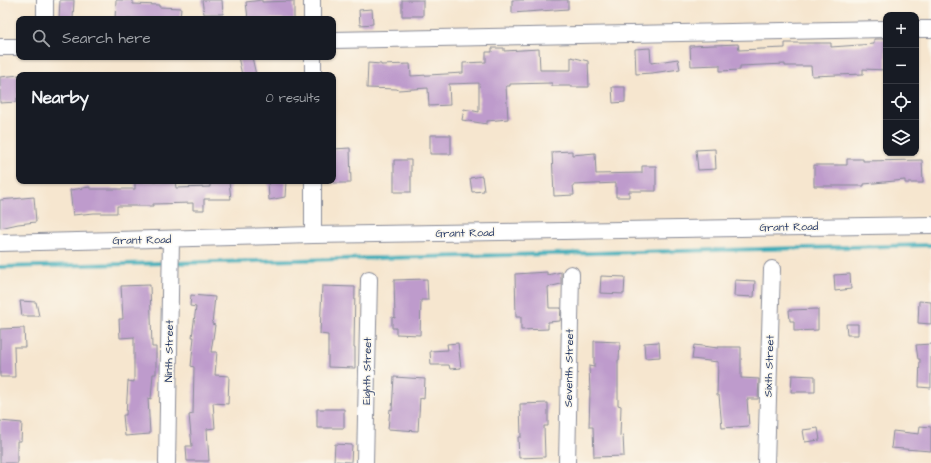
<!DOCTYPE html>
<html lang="en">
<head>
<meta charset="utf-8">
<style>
  :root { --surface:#171b24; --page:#20242c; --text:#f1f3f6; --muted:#9ea1a6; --line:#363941 }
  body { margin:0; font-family:"Architects Daughter",sans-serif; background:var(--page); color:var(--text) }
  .controls { position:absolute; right:12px; top:12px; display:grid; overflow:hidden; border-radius:8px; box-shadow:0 1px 3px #0004 }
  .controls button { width:36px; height:36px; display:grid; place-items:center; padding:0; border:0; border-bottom:1px solid var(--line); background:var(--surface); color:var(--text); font:20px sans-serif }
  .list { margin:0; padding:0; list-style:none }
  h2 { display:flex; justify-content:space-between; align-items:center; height:52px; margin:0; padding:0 16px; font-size:17px }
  h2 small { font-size:13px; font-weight:400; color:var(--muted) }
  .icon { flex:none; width:22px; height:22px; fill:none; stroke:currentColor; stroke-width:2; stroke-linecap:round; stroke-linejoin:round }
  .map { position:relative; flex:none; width:931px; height:463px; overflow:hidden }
  .search { position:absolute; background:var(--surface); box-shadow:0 1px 3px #0004; left:16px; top:16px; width:320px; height:44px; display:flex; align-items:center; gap:10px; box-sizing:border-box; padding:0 14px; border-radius:8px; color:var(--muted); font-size:15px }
  .panel { position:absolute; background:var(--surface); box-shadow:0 1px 3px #0004; left:16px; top:72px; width:320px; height:112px; border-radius:8px }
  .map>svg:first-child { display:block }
</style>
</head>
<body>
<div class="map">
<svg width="931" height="463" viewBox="0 0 931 463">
  <rect width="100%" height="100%" fill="#fbf7ec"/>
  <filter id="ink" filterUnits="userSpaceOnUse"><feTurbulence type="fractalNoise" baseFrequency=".025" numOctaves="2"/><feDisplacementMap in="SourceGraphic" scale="8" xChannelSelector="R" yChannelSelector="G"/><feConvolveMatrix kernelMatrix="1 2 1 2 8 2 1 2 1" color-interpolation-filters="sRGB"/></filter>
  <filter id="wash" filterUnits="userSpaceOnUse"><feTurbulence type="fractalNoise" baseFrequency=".012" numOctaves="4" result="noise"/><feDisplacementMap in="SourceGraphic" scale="16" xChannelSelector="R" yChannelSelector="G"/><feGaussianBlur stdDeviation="0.9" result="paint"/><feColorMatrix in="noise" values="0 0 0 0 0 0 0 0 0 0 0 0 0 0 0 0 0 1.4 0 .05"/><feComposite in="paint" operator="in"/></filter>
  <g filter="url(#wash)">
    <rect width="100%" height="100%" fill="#f6e6cf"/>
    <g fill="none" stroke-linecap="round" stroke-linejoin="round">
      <path stroke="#3babb8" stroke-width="4" d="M174,263l757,-18
        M0,267l167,-4"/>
    </g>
    <g id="blocks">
      <path fill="#be9bcc" d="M60,0h14l-1,19h-14z
        M116,0h17v4l26,1v2l22,1 -1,11h-65z
        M202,0h20l1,14h-19z
        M262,0v2l32,-1v18h-46l-2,-17z
        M402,0h21v16h-21z
        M512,0h56v9l-56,4z
        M372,9l1,15 -13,1 -1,-15z
        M874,39h12v31l-23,-1v5l-51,2 -1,-10h-26v-2l-45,2v4l-20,1v-6l-29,1 -1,-20 48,-2 1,6 46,-2v-5h46v4l43,-3z
        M492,48h12v3l35,-2 1,21h31v-13l17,4 1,26h-18v-1h-19v-3l-42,1v2h-4l2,33 -21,2v3l-25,-4 2,-11 15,3v-29l-30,1 1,21 -21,1 -1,-18 -30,2 -1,-1 -30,-1 1,-25 13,1v1l29,-1 1,12 52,-3v-10l23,-1v-10h6z
        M650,48l1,15 27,-4 2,10 -28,4 -16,1 -1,-25z
        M238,57h14l4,18h-14z
        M19,75v23h-2v4l-17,1v-26z
        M612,87h13v15l-12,1z
        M430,135h21v19h-21z
        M350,148l1,35h-18v-34z
        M715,149l1,20 -18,1 -2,-20z
        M572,151v4l23,-2 1,21 46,-1v-7h14v25h-27v6h-13v-14l-43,2 1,10 -20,1 -2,-44z
        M847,159h16v2l59,-1 1,23h-18v-3l-41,4v2h-50v-21h33z
        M394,160h17v32h-17z
        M482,176l2,15 -12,1 -2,-14z
        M135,181h40l1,7 34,-1v-6h19l2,18h-27v11h-11v-7l-40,1v2h-36v7h-23l-21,2 -3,-25 20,-3v2h45z
        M268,181h18l-1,16 -16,3z
        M34,197l2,25 -18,2 -18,4v-28z
        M547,272v3l14,-3v12l-13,3 1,21h12l-1,13 -12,1v7l-27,1v-13h-5l-1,-43z
        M850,274l1,15 -16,2 -1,-16z
        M601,276l24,1 -1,17 -24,-1z
        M427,279l1,21h-7l-1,35 -24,-1v-6h-4v-11l3,1 -1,-38z
        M735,280l20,1 -1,16 -20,-1z
        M150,285l2,62h4v27h-3l-2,25 -3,-1 2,36 -25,2 -2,-21h3l2,-34 6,1v-45l-14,1 -1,-19h4l-2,-33z
        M322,286l33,1 -1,60h1v21l-27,-1v-32l-8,-1z
        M191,295l24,2 -3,27 3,1 -4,27h6l-2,23 14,1 -1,28 -15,-1 2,25 -8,1 2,32h-22l-1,-15h6l-3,-31 4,-1 1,-47 -3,-1 3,-29h-2l4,-30 -6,-1z
        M20,301l16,1 3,14h-17z
        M919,301l12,1v22l-13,-1z
        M818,309v21l-24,1v-10h-4l-1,-11z
        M846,324h12v11h-11z
        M24,328l1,19h-11l1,30h-15v-48z
        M594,341l26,1 -1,18h-1v45l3,1 -1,30 3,-1 1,21 -30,1 -1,-30h-4l1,-35 -1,-26 5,1z
        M659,342l1,15 -15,1 -1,-15z
        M458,343l3,25 -11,1 -1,-4h-18l-1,-14 18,-1 -1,-6z
        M931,344v44l-12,-1 1,-28h-2l-2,-14z
        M694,345l24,3v-1h23v31l18,1 -1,20h-11l2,27 -27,2 -3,-33h-2l1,-33 -26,-3z
        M792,375l23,1v16h-24z
        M394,377l31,2 -1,20 -4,-1 -2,33 -30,-2 2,-20 2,1z
        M548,403v23h-4l1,31 -26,1 -1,-21h3l-1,-33z
        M317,409h27v19h-27z
        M0,421l22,2 -1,18h-4v22h-17z
        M920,426l11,1v24l-40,-3 2,-17 26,3z
        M818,428l2,12 -15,2 -2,-12z
        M335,444l17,1 -1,17 -17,-1z"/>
    </g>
  </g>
  <g filter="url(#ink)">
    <use href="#blocks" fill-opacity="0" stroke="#888a96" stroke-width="1"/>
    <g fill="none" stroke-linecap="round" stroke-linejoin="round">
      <g stroke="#888a96" stroke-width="18">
        <path id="street" d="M45,0v19
          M312,0v19
          M916,29h15
          M333,40l553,-11
          M0,47h19
          M313,57v18
          M313,181v54
          M0,243l313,-8 618,-10
          M167,463l4,-224
          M365,463l4,-184
          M567,463l4,-189
          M766,463l6,-194"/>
      </g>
      <use href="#street" stroke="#fff" stroke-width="16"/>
    </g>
  </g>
  <g text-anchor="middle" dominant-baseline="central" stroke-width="3" stroke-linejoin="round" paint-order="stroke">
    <g font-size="11" fill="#1b2f5e" stroke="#fbf7ec">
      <text transform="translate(789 227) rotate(-1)">Grant Road</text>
      <text transform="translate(465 233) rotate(-1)">Grant Road</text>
      <text transform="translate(142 240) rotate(-1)">Grant Road</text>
      <text transform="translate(169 351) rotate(-89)">Ninth Street</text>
      <text transform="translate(769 366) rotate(-88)">Sixth Street</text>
      <text transform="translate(569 368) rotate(-89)">Seventh Street</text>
      <text transform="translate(367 371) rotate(-89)">Eighth Street</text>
    </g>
  </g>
</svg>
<div class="controls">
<button>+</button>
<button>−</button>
<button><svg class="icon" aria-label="locate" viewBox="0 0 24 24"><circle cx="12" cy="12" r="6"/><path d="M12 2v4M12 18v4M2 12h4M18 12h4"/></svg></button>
<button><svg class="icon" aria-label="layers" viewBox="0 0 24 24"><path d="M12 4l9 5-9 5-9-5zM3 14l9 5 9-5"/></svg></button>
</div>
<div class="search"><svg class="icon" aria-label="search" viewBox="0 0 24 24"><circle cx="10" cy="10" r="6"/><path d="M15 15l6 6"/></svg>Search here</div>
<section class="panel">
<h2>Nearby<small>0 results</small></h2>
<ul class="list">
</ul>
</section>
</div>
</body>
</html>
